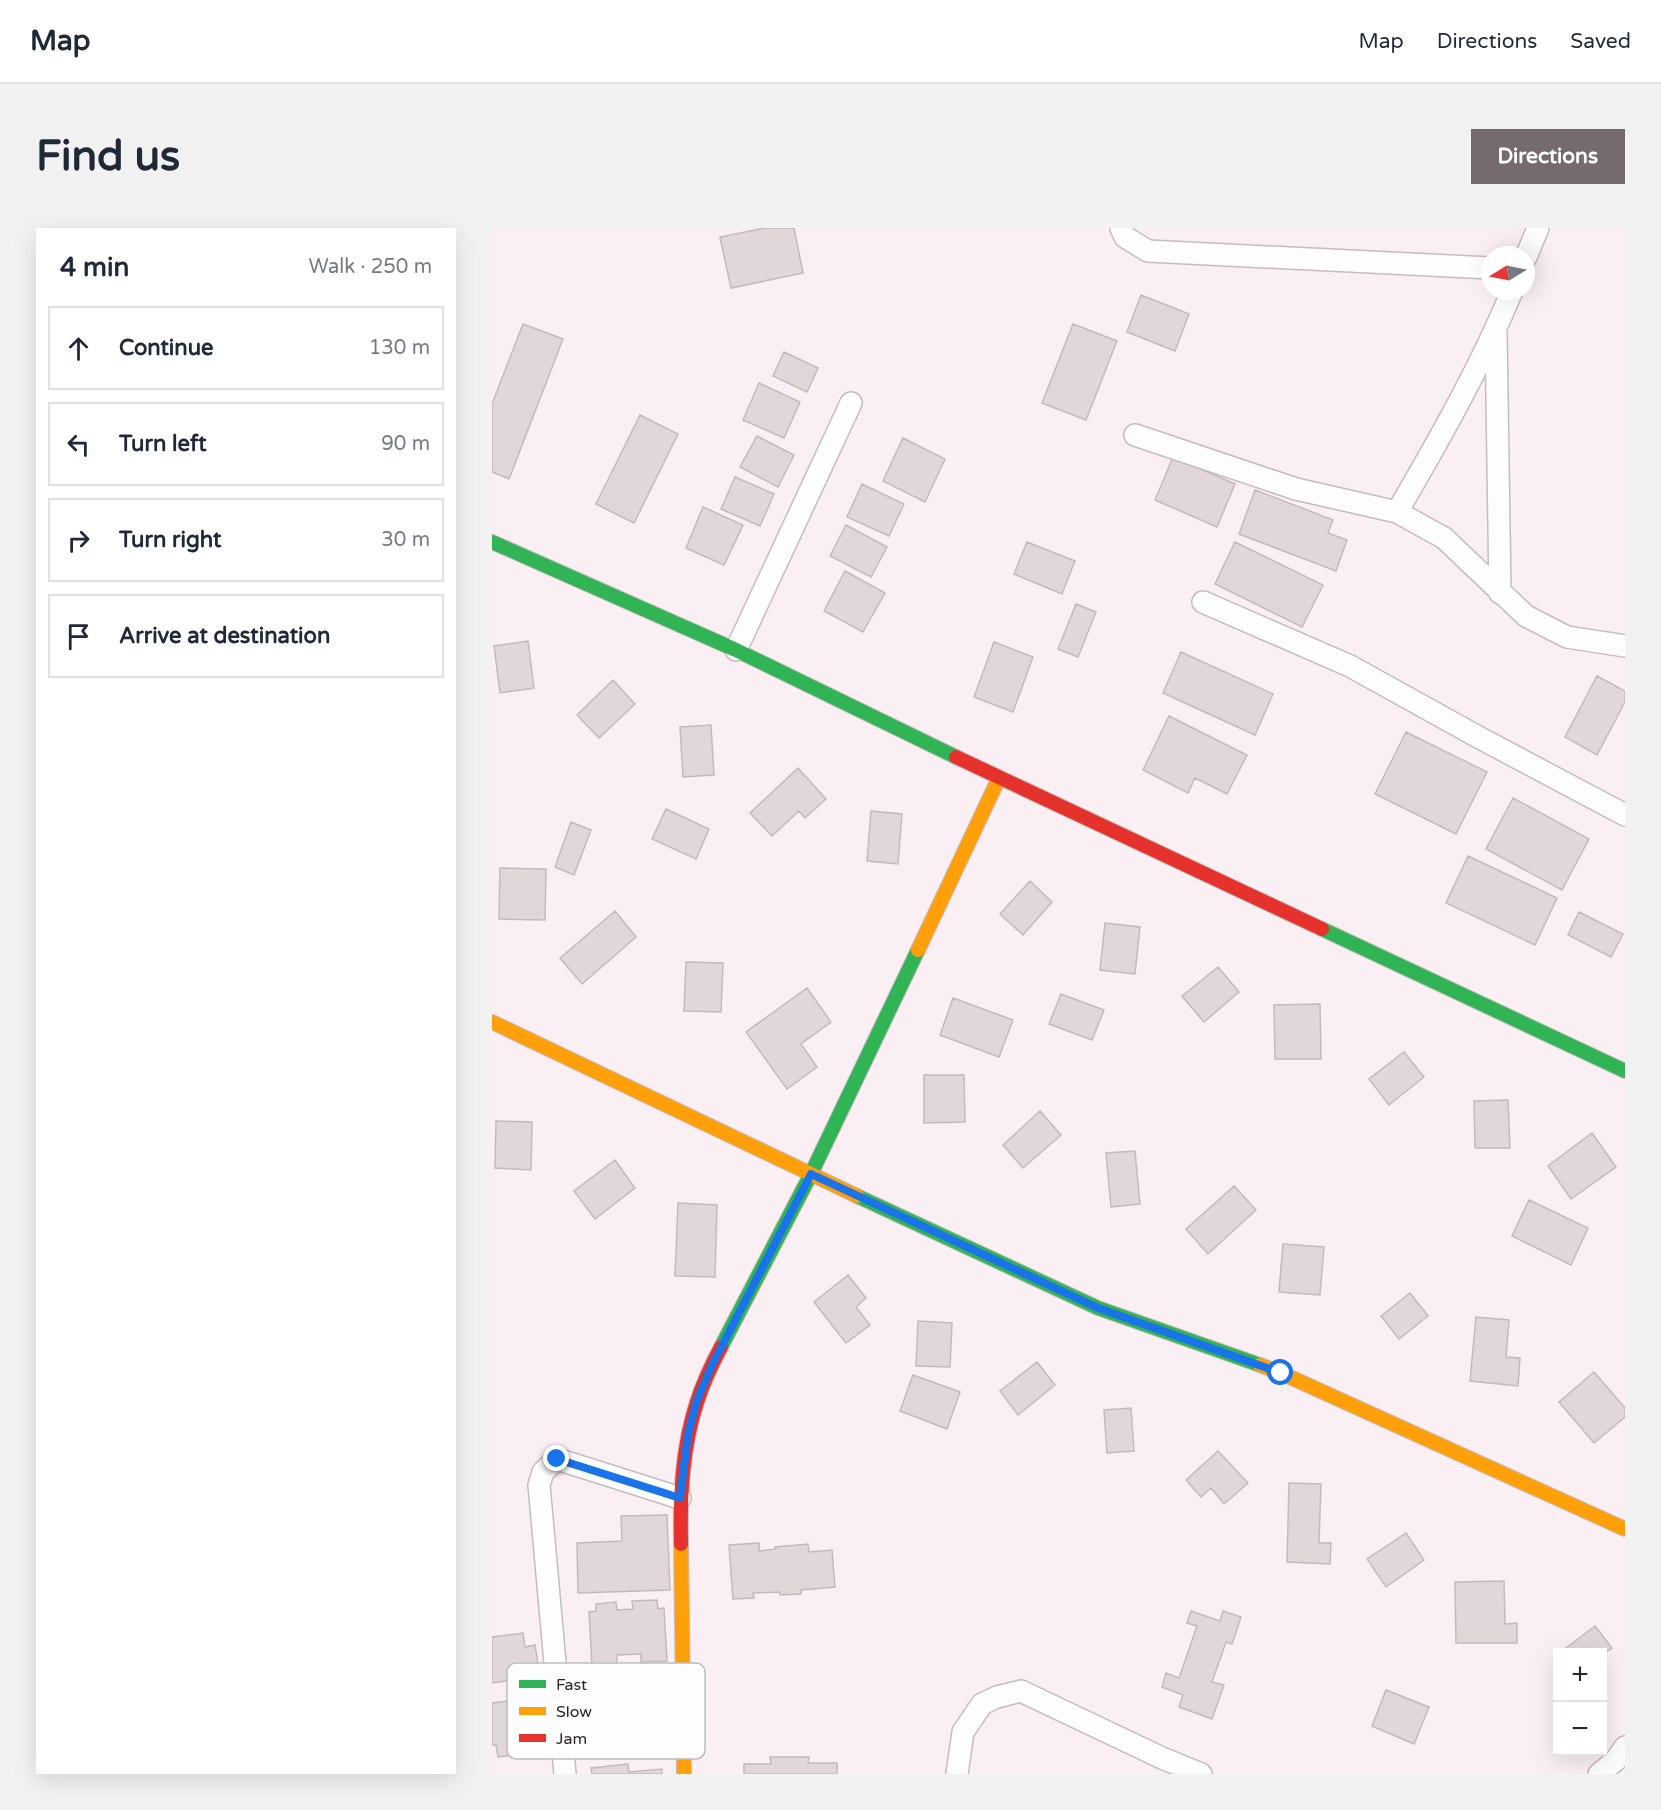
<!DOCTYPE html>
<html lang="en">
<head>
<meta charset="utf-8">
<style>
  :root { --surface:#fff; --page:#f2f2f3; --text:#1f2937; --muted:#747a83; --line:#e0e1e3; --accent:#756a6e }
  body { margin:0; font-family:"Varela Round",sans-serif; background:var(--page); color:var(--text) }
  .controls { position:absolute; right:18px; bottom:18px; display:grid; overflow:hidden; border-radius:0px; box-shadow:0 6px 24px #0002 }
  .controls button { width:54px; height:54px; display:grid; place-items:center; padding:0; border:0; border-bottom:2px solid var(--line); background:var(--surface); color:var(--text); font:30px sans-serif }
  .compass { position:absolute; left:989px; top:18px; width:54px; height:54px; border-radius:50%; background:var(--surface); box-shadow:0 6px 24px #0002; rotate:260deg }
  .stop { position:absolute; width:18px; height:18px; margin:-14px; border:4px solid #1a73e8; border-radius:50%; background:#fff }
  .stop.end { background:#1a73e8; border-color:#fff; box-shadow:0 2px 6px #0008 }
  .list { margin:0; padding:0; list-style:none }
  h2 { display:flex; justify-content:space-between; align-items:center; height:78px; margin:0; padding:0 24px; font-size:26px }
  h2 small { font-size:20px; font-weight:400; color:var(--muted) }
  .list li { display:grid; grid-template-columns:39px 1fr auto; gap:18px; align-items:center; box-sizing:border-box; height:84px; margin:0 12px 12px; padding:0 12px; border:2px solid var(--line); border-radius:0px }
  .list b { display:block; font-size:22px; white-space:nowrap }
  .list em { font-size:20px; font-style:normal; color:var(--muted) }
  .icon { flex:none; width:33px; height:33px; fill:none; stroke:currentColor; stroke-width:2; stroke-linecap:round; stroke-linejoin:round }
  .map { position:relative; flex:none; width:1133px; height:1546px; overflow:hidden; border-radius:0px }
  header { display:flex; align-items:center; gap:36px; box-sizing:border-box; height:84px; padding:0 30px; background:var(--surface); border-bottom:2px solid var(--line) }
  header strong { font-size:28px }
  nav { display:flex; gap:33px; margin-inline-start:auto; font-size:21px }
  .intro { display:flex; align-items:center; justify-content:space-between; box-sizing:border-box; height:144px; padding:0 36px }
  h1 { margin:0; font-size:42px }
  .button { padding:15px 27px; border-radius:0px; background:var(--accent); color:#fff; font-size:21px; font-weight:700 }
  main { display:flex; gap:36px; padding:0 36px }
  aside { flex:1; background:var(--surface); border-radius:0px; box-shadow:0 6px 24px #0002 }
  .map>svg:first-child { display:block }
</style>
</head>
<body>
<header>
<strong>Map</strong>
<nav><a>Map</a><a>Directions</a><a>Saved</a></nav>
</header>
<div class="intro"><h1>Find us</h1><a class="button">Directions</a></div>
<main>
<aside>
<h2>4 min<small>Walk · 250 m</small></h2>
<ul class="list">
<li><svg class="icon" aria-label="ahead" viewBox="0 0 24 24"><path d="M12 20V5M6 11l6-6 6 6"/></svg><div><b>Continue</b></div><em>130 m</em></li>
<li><svg class="icon" aria-label="left" viewBox="0 0 24 24"><path d="M17 20v-9H6M10 6l-5 5 5 5"/></svg><div><b>Turn left</b></div><em>90 m</em></li>
<li><svg class="icon" aria-label="right" viewBox="0 0 24 24"><path d="M7 20v-9h11M14 6l5 5-5 5"/></svg><div><b>Turn right</b></div><em>30 m</em></li>
<li><svg class="icon" aria-label="arrive" viewBox="0 0 24 24"><path d="M6 21V4h12l-3 4 3 4H6"/></svg><div><b>Arrive at destination</b></div></li>
</ul>
</aside>
<div class="map">
<svg width="1133" height="1546" viewBox="0 0 1133 1546">
  <rect width="100%" height="100%" fill="#faeff2"/>
  <path fill="#e1d7d8" stroke="#c4babc" stroke-width="1.5" d="M273,0h29l9,45 -72,15 -11,-51z
    M649,67l48,19 -14,37 -48,-19z
    M31,96l40,15 -54,140 -17,-7v-68z
    M581,96l44,17 -31,79 -44,-17z
    M292,124l34,16 -11,24 -34,-16z
    M267,155l41,19 -16,36 -41,-18z
    M148,187l38,19 -44,89 -38,-19z
    M265,208l37,19 -16,32 -38,-20z
    M411,210l42,21 -20,43 -42,-21z
    M681,229l62,27 -18,43 -62,-27z
    M243,249l39,17 -14,32 -39,-17z
    M370,256l42,20 -15,32 -42,-19z
    M763,262l78,30 -5,13 19,7 -11,31 -97,-37z
    M211,279l40,18 -19,40 -38,-17z
    M354,297l41,22 -16,30 -41,-21z
    M535,314l48,19 -13,33 -48,-20z
    M743,314l88,43 -21,42 -87,-43z
    M353,343l40,22 -22,39 -39,-21z
    M584,376l20,8 -18,45 -20,-8z
    M36,413l6,47 -34,5 -6,-47z
    M502,414l39,15 -20,55 -39,-15z
    M689,424l92,42 -18,41 -92,-42z
    M1105,448l28,15v11l-28,53 -32,-18z
    M121,452l22,24 -36,34 -22,-23z
    M677,488l78,39 -20,39 -32,-16 -7,15 -45,-23z
    M219,497l3,50 -31,2 -3,-50z
    M914,504l81,40 -31,62 -81,-40z
    M306,540l28,31 -21,19 -6,-7 -27,25 -22,-23z
    M1021,570l76,41 -27,51 -76,-41z
    M174,581l43,20 -13,30 -44,-20z
    M379,583l31,3 -4,50 -31,-3z
    M79,594l20,8 -17,45 -19,-8z
    M976,628l89,42 -22,47 -89,-42z
    M8,640l46,1 -1,51 -46,-1z
    M538,653l22,21 -29,33 -23,-21z
    M123,683l21,26 -54,47 -22,-26z
    M1087,684l44,22 -12,23 -43,-22z
    M613,695l35,4 -5,47 -35,-4z
    M194,734l37,1 -2,49 -37,-1z
    M726,739l21,25 -35,30 -22,-26z
    M315,760l24,34 -30,22 16,23 -30,22 -41,-57z
    M569,766l43,16 -12,30 -43,-16z
    M461,770l60,22 -14,37 -59,-22z
    M828,776l1,55h-46l-1,-54z
    M912,824l20,25 -35,28 -20,-26z
    M432,847h40l1,47 -41,1z
    M1016,872l2,48h-35l-1,-47z
    M548,883l21,24 -38,33 -20,-23z
    M4,893l36,1 -1,48 -36,-2z
    M1100,905l24,34 -45,32 -23,-33z
    M643,923l5,53 -29,3 -5,-54z
    M123,932l20,28 -40,31 -21,-28z
    M742,958l22,24 -48,44 -22,-25z
    M1037,972l59,28 -17,37 -59,-29z
    M186,975l39,2 -2,72 -40,-1z
    M791,1016l41,3 -4,48 -41,-3z
    M356,1047l18,23 -10,9 14,18 -24,18 -32,-41z
    M918,1065l18,23 -29,23 -18,-23z
    M984,1089l33,3 -3,37 14,1 -2,28 -48,-5z
    M426,1093l34,2 -2,44 -34,-1z
    M545,1134l18,23 -37,30 -18,-24z
    M1102,1144l31,36v9l-31,26 -35,-41z
    M421,1147l47,17 -13,37 -47,-18z
    M639,1180l3,43 -27,2 -3,-43z
    M726,1223l30,32 -24,21 -13,-16 -10,9 -15,-17z
    M797,1255l32,1 -2,59h12l-1,21 -43,-2z
    M175,1287l3,75 -92,3 -1,-50 45,-2 -1,-25z
    M914,1305l18,27 -38,27 -19,-28z
    M267,1315v8l17,-2 -1,-2 33,-3 1,8 23,-2 3,37 -34,3v4l-21,1v-3l-27,1 1,5 -21,1 -4,-54z
    M1012,1353l1,43 12,-1v20h-61l-1,-61z
    M165,1372l1,9 6,-1 3,53 -26,1v-8l-24,1v9l-25,2 -3,-54 7,-1v-7l20,-2 1,8 16,-1 -1,-8z
    M699,1383l29,10 3,-10 18,6 -9,27 -6,-2 -14,40 12,3 -12,34 -33,-12 4,-12 -21,-8 4,-14 13,5 18,-52 -10,-3z
    M1103,1398l17,22 -10,7v-3h-41z
    M31,1405l2,14 10,-2 5,31 -48,7v-46z
    M894,1462l43,17 -15,37 -42,-18z
    M31,1471l6,55 -31,3 -2,-12h-4v-42z
    M278,1529h39l-1,6h29v11h-93v-10h27z
    M136,1536l1,8 33,-3v5h-70l-1,-6z"/>
  <g fill="none" stroke-linecap="round" stroke-linejoin="round">
    <g stroke="#c6bcbf" stroke-width="24">
      <path id="street" d="M629,0l4,9 23,14 342,17
        M1034,29l12,-29
        M1004,103l4,262
        M643,207l161,54 101,23 47,26 82,78 41,21 58,9
        M905,284c42,-72 83,-144 115,-221
        M711,374l147,64 130,72 145,77
        M244,422l115,-247
        M73,1546l-26,-289 4,-13 14,-13 123,39
        M465,1546l6,-42 19,-28 15,-7 24,-6 141,67 39,16
        M1107,1546l17,-14 9,-13"/>
    </g>
    <g stroke="#c6bcbf" stroke-width="16">
      <path id="fast" d="M0,314l244,108 220,107
        M830,701l303,142
        M365,968l241,112 162,57
        M229,1119l90,-173 107,-224"/>
    </g>
    <g stroke="#c6bcbf" stroke-width="16">
      <path id="slow" d="M426,722l81,-172
        M0,794l365,174
        M768,1137l21,8 344,156
        M189,1316l3,230"/>
    </g>
    <g stroke="#c6bcbf" stroke-width="16">
      <path id="jam" d="M464,529l366,172
        M189,1316c-1,-48 1,-96 16,-142 6,-19 15,-38 24,-55"/>
    </g>
    <use href="#street" stroke="#fefdfd" stroke-width="21"/>
    <use href="#fast" stroke="#30b455" stroke-width="14"/>
    <use href="#slow" stroke="#ff9f0a" stroke-width="14"/>
    <use href="#jam" stroke="#e5322d" stroke-width="14"/>
  </g>
  <g fill="none" stroke-linecap="round" stroke-linejoin="round">
    <path stroke="#1a73e8" stroke-width="8" d="M65,1231l123,39 8,-64 9,-34 15,-35 99,-191 287,134 183,65"/>
  </g>
  <rect x="15" y="1435" width="198" height="96" rx="9" fill="#fdfdfd" stroke="#bfbcbd" stroke-width="1.5"/>
  <rect x="27" y="1452" width="27" height="8" fill="#30b455"/>
  <rect x="27" y="1479" width="27" height="8" fill="#ff9f0a"/>
  <rect x="27" y="1506" width="27" height="8" fill="#e5322d"/>
  <g font-size="16" fill="#2d2327">
    <text x="64" y="1462">Fast</text>
    <text x="64" y="1489">Slow</text>
    <text x="64" y="1516">Jam</text>
  </g>
</svg>
<div class="controls">
<button>+</button>
<button>−</button>
</div>
<svg class="compass" viewBox="-18 -18 36 36"><path d="M0-13l5 13h-10z" fill="#e53935"/><path d="M0 13l5-13h-10z" fill="#747a83"/></svg>
<div class="stop" style="left:789px;top:1145px"></div>
<div class="stop end" style="left:65px;top:1231px"></div>
</div>
</main>
</body>
</html>
